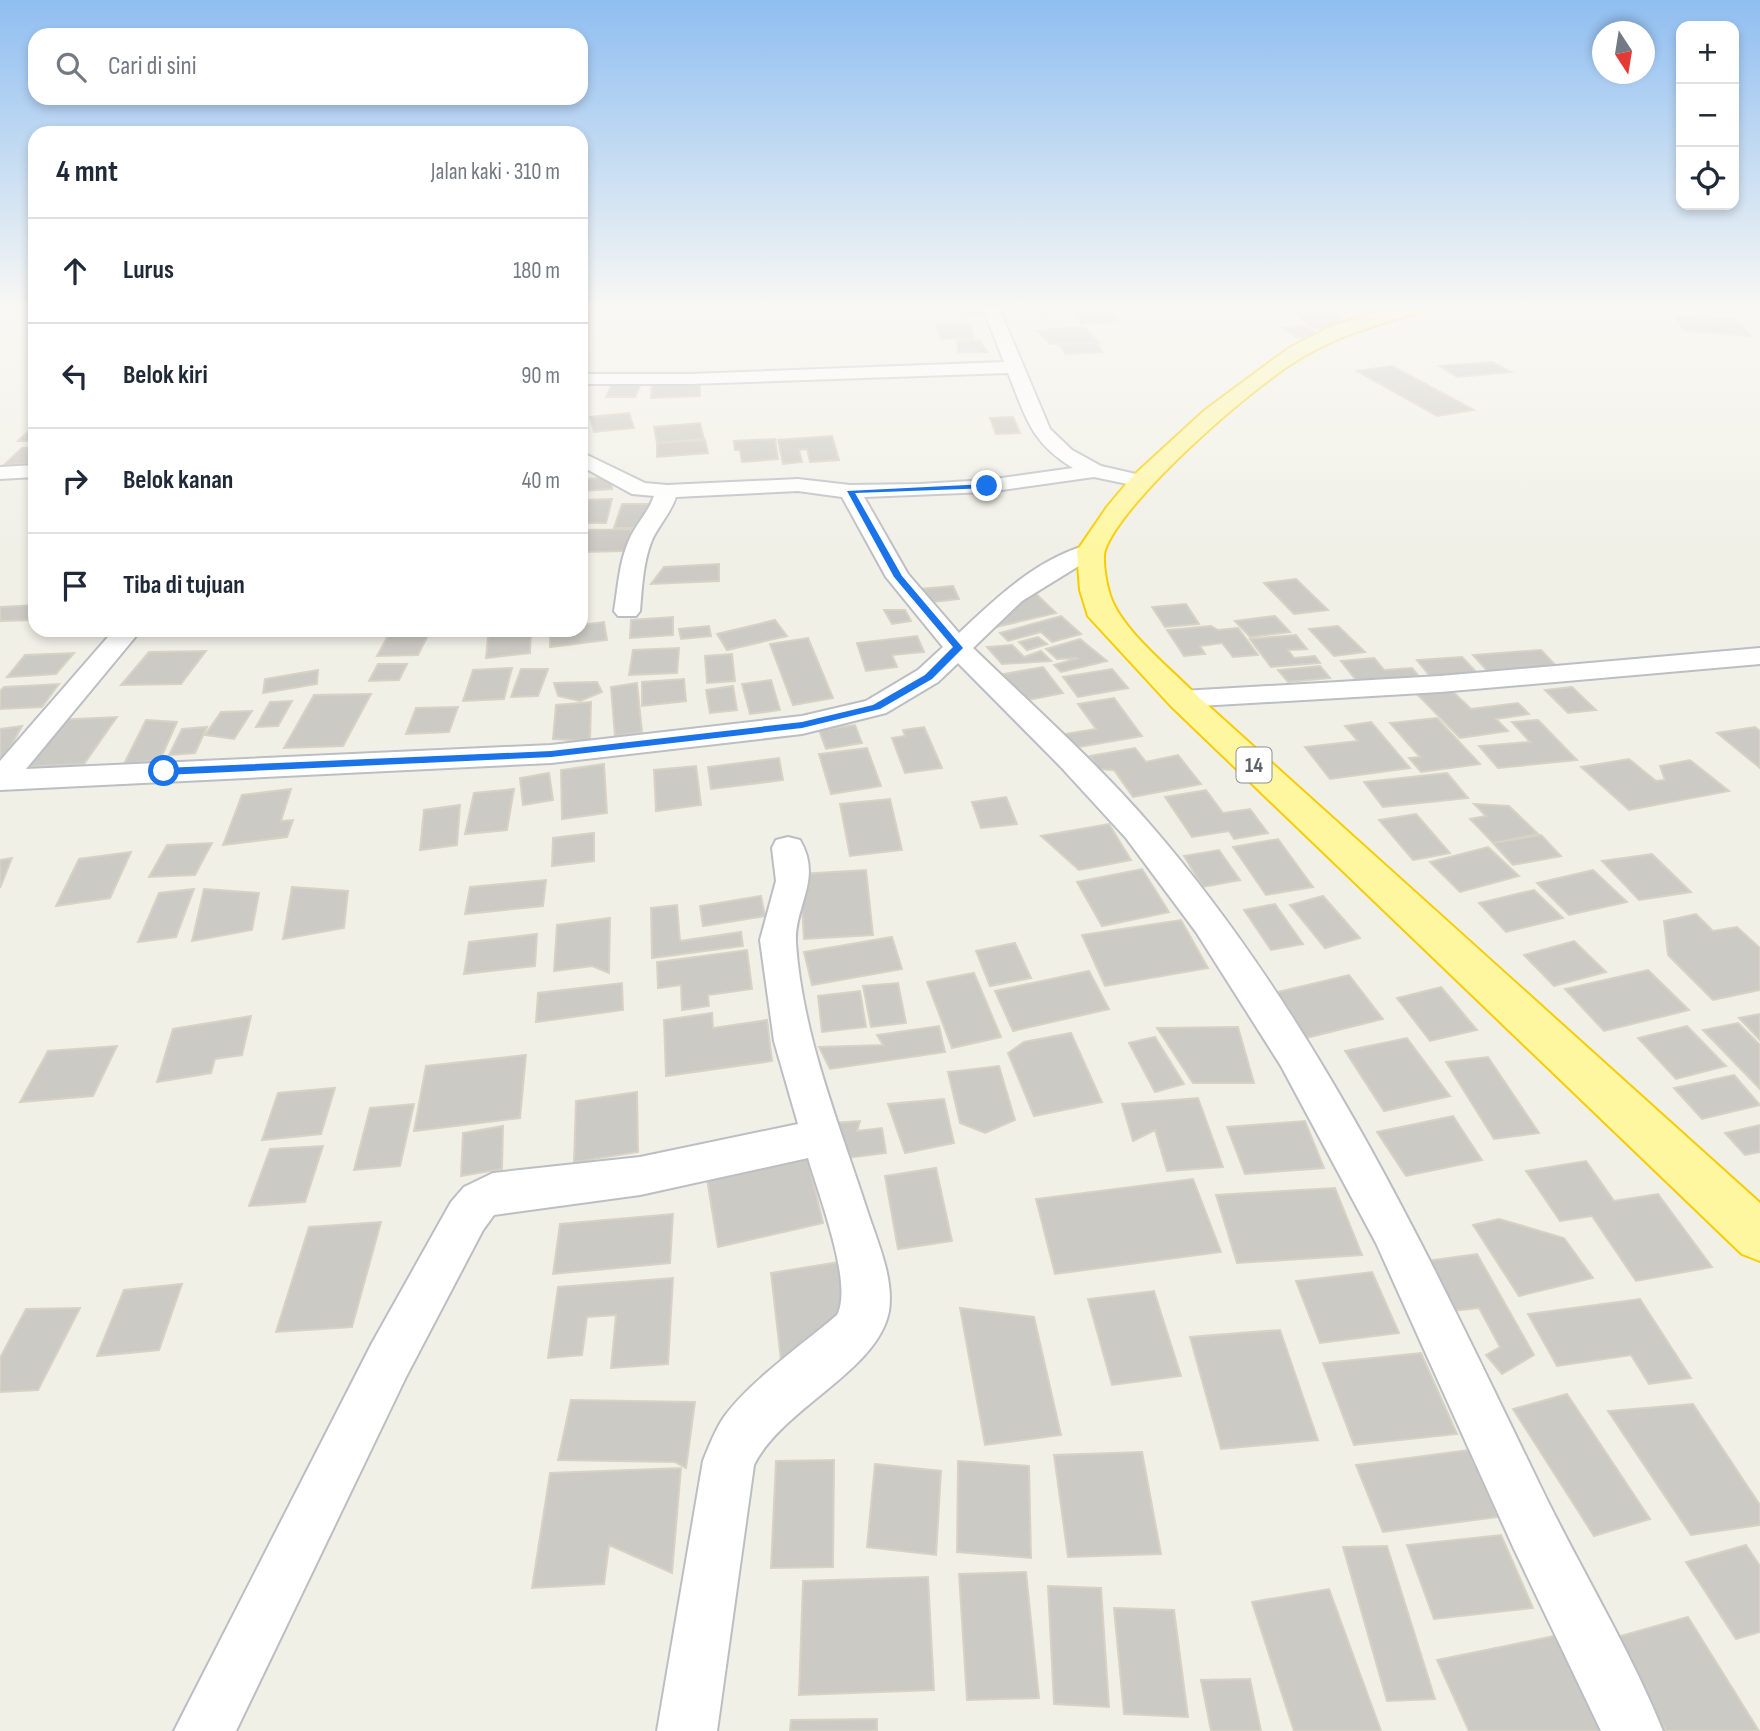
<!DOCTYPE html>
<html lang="id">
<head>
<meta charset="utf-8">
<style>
  :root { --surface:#fff; --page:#f2f2f3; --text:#1f2937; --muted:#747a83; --line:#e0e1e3 }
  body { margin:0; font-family:"Sofia Sans Condensed",sans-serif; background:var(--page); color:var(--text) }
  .controls { position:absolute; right:21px; top:21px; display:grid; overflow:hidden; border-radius:14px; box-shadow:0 4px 10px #0003 }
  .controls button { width:63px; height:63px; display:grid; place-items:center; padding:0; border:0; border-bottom:2px solid var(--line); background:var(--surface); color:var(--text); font:35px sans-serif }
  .compass { position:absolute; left:1592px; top:21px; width:63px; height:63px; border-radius:50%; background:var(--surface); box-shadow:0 4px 10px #0003; rotate:168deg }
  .stop { position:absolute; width:21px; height:21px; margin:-16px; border:5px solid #1a73e8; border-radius:50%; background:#fff }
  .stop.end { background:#1a73e8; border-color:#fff; box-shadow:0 2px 7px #0008 }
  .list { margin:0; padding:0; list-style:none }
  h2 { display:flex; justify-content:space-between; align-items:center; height:91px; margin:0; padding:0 28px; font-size:30px }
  h2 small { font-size:23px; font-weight:400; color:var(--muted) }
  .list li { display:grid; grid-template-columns:46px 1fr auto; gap:21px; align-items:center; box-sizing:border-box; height:105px; padding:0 28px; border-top:2px solid var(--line) }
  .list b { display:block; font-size:26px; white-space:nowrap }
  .list em { font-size:23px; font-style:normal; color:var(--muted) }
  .icon { flex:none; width:38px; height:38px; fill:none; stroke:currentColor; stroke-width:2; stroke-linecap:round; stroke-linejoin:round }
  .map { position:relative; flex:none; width:1760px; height:1731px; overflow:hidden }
  .search { position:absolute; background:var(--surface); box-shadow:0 4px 10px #0003; left:28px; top:28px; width:560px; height:77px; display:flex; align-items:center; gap:18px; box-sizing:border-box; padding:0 24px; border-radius:21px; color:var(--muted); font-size:26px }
  .panel { position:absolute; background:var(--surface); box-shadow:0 4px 10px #0003; left:28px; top:126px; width:560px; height:511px; border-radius:21px }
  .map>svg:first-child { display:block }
</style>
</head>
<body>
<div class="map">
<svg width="1760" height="1731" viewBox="0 0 1760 1731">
  <rect width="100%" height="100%" fill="#f1f0e7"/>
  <path fill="#cccac4" stroke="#d6d3c5" stroke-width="2" d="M1038,308h37l2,4 -35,2z
    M1326,308l25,18 -38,2 -25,-19z
    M987,309l2,6h-25l-3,-5z
    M1111,311l7,11 -37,2 -5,-10z
    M1674,315l64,5 13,16 -67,-5z
    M936,324h34l4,14 -33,1z
    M1306,326l14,10 -23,2 -14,-10z
    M1084,327l15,15 -49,2 -13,-14z
    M980,340l7,12h-29l-1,-11z
    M1097,343l5,9 -36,2 -7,-9z
    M1492,362l19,10 -54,5 -17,-11z
    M1392,366l82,44 -37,6 -80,-45z
    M613,382h29l-7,15h-29z
    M700,382v14l-49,2 1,-14z
    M629,413l5,15 -40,4 -4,-15z
    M1013,417l7,16 -24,1 -6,-16z
    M700,423l4,16 -47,4 -3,-16z
    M33,427l2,14h-17z
    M832,436l7,24 -29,2 -3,-13 -8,1 3,12 -19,2 -5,-24z
    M775,439l3,20 -36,3 -2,-12h-5l-1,-9z
    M705,440l3,13 -51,4v-14z
    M35,447v16l-31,2 18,-17z
    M612,477v12l-29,2 1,-12z
    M612,499l-6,24h-25v-23z
    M622,504h31l-6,24h-33z
    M632,529l-6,22 -45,1v-22z
    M719,564v17l-68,3 13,-17z
    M1296,579l32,31 -34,4 -30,-31z
    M953,586l6,13 -34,4 -5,-14z
    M1033,591l23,22 -60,14z
    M1186,604l13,20 -34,3 -13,-20z
    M35,605v15l-35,1v-14z
    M884,610h21l6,11 -19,3z
    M1061,616l20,18 -29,8 -11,-10 -33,9 -8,-8z
    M1275,616l15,16 -40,5 -15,-16z
    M673,617v18l-43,3 1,-18z
    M775,620l12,16 -60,14 -10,-16z
    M604,622l3,18 -57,7v-17h31v-5z
    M709,626l2,10 -30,3 -2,-10z
    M1211,626l7,4 20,-2 20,27 -25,2 -11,-14 -22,3 5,8 -21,2 -17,-26z
    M1338,626l27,26 -31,4 -25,-27z
    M430,631l-12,24 -41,1 13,-24z
    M531,631l-1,22 -44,5 2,-22z
    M1296,635l11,14 -19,1 6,8 21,-2 5,7 -49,4 -21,-28z
    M917,636l7,16 -32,3 5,12 -31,4 -9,-28z
    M1038,637l9,7 -20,6 -8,-8z
    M808,638l25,60 -40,7 -23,-61z
    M1080,639l27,22 -46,11 -7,-7 25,-7 -22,1 -11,-10z
    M1012,645l12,12 17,-6 10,10 -49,3 -15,-17z
    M679,648l-2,25 -48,2 4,-25z
    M1541,650l19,20 -69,5 -18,-20z
    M206,651l-25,33 -60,1 28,-33z
    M74,653l-18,21 -49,3 18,-22z
    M732,654l3,27 -28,2 -2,-27z
    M1462,657l18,19 -47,4 -16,-20z
    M1374,658l10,12 28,-2 9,11 -62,5 -18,-23z
    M378,664h29l-8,16 -30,1z
    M1320,666l10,12 -42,4 -10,-12z
    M1043,667l20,26 -40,8 -19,-27z
    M512,668l-8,31 -41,2 10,-31z
    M521,669h27l-10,27 -27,1z
    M1112,669l16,19 -50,9 -15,-20z
    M318,670l-1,14 -54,9 2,-14z
    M684,679l2,22 -44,5v-24z
    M771,680l9,30 -30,4 -8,-30z
    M597,682l5,10 -22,9 -22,-5 -4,-13z
    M637,683l5,49 -27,4 -4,-49z
    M59,684l-17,23 -42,2v-18l4,-4z
    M733,686l4,24 -27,3 -4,-23z
    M1572,687l24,23 -28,3 -23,-23z
    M1449,688l22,21 47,-6 11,11 -33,5 12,12 -48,7 -45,-46z
    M371,694l-28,52 -59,2 30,-53z
    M1114,698l28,38 -74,13 -9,-14 37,-6 -18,-25z
    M292,701l-14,25 -22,1 14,-25z
    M591,702l-1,39 -37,-2 3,-34z
    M458,707l-9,25 -43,2 10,-26z
    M252,711l-18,28 -29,-4 16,-23z
    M117,717l-33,47 -65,3 36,-47z
    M1437,718l43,46 -59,8 -12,-14 11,-1 -30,-34z
    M146,720l31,2 -17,38 -36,4z
    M1538,720l39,40 -79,8 -19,-22 51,-4 -18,-20z
    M1371,722l39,46 -80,11 -25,-32 53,-6 -13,-15z
    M855,725l7,18 -36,6 -7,-19z
    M22,726l-20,36 -2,1v-34z
    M207,727l-12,26 -26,2 13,-26z
    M924,727l18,41 -37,5 -13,-35 13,-2 -2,-6z
    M1755,727l5,4v37l-43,-35z
    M867,748l14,38 -50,8 -12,-40z
    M1135,748l11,14 32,-7 23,29 -68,13 -19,-27 -15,-1 -9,-13z
    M779,758l4,22 -72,9 -3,-22z
    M1629,759l27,22 9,-1 -5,-14 30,-6 39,31 -100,19 -48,-43z
    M604,764l3,49 -45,6 -1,-49z
    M696,766l5,39 -45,6 -2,-41z
    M549,773l4,27 -30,5 -3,-27z
    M1447,773l21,25 -85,9 -19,-25z
    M291,789l-10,32 12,-1 -6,17 -64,8 19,-50z
    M514,789l-7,41 -42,4 9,-41z
    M1206,790l17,23 27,-4 18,24 -34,6 -5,-8 -37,6 -27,-40z
    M1006,797l11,27 -36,4 -9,-26z
    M890,799l12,51 -52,6 -10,-52z
    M1474,804l35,2 29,28 -45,9 -23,-24 16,-3z
    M460,805l-3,40 -37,5 4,-40z
    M1416,814l34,39 -37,7 -34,-40z
    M1109,824l22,36 -52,10 -38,-34z
    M594,833v28l-42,5 1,-28z
    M1541,835l20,21 -48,9 -20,-22z
    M1278,839l35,48 -47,8 -33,-48z
    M212,843l-17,32 -46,2 18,-32z
    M1488,847l31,29 -59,16 -30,-30z
    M1219,850l21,30 -37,7 -19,-31z
    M131,852l-21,46 -54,8 23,-47z
    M1652,854l39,38 -52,8 -37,-39z
    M12,858l-12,30v-28z
    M1142,869l27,43 -67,14 -25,-44z
    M866,870l7,65 -69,4 -4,-65z
    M1593,870l34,32 -58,13 -32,-32z
    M546,880l-3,26 -78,8 5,-27z
    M292,887l56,4 -4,37 -61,11z
    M194,889l-18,48 -38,5 21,-49z
    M204,889l55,4 -7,37 -60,11z
    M1534,890l29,28 -57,14 -27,-29z
    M761,896l4,20 -62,10 -3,-20z
    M1323,896l37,42 -35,10 -35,-43z
    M1275,904l28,40 -32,6 -27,-40z
    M677,905l3,36 61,-9 2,14 -91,12 -1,-50z
    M1696,914l17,17 24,-4 23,21v42l-47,10 -45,-45 -4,-34z
    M610,918l-1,55 -17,-7 -38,5 3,-46z
    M1181,920l27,48 -103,18 -23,-51z
    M537,934l-2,32 -71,8 5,-32z
    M892,937l10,32 -90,16 -8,-33z
    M1574,941l32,31 -52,14 -30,-31z
    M1015,943l16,35 -41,8 -14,-35z
    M747,950l5,39 -44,6 1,11 -27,4 -1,-25 -23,3 -1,-26z
    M1648,970l41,40 -85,21 -39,-42z
    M1089,971l20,38 -96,22 -18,-40z
    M974,973l27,64 -49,11 -25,-66z
    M1349,975l34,44 -77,19 -32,-45z
    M622,983l1,27 -87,12 2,-29z
    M898,983l8,40 -35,4 -8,-41z
    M1441,987l36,43 -47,11 -33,-43z
    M860,991l6,36 -44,5 -4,-36z
    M712,1013l1,15 54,-8 5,41 -106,15 -2,-56z
    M1760,1014v26l-21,-22z
    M251,1016l-9,39 -27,4 -4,14 -54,9 16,-53z
    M1738,1023l22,22v44l-57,-59z
    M939,1026l6,26 -115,17 -11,-22 64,-2 -6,-10z
    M1687,1026l39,40 -50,13 -38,-41z
    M1238,1027l16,56h-61l-36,-55z
    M1071,1033l31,69 -68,14 -26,-63 16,-11z
    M1155,1037l29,47 -29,8 -26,-49z
    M1407,1038l43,58 -66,15 -39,-60z
    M117,1046l-24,50 -73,6 28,-51z
    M526,1055l-6,63 -106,13 12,-65z
    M1488,1057l51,76 -45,6 -48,-77z
    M999,1066l16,54 -30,13 -25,-10 -12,-51z
    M1734,1075l26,30 -58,14 -28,-31z
    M335,1088l-14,46 -59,6 16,-47z
    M637,1092l1,60 -64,10 2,-61z
    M1198,1098l25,69 -56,4 -12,-41 -22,11 -11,-37z
    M944,1099l10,44 -49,10 -17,-49z
    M414,1104l-14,62 -46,4 16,-62z
    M1453,1116l29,44 -76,16 -29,-44z
    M860,1121l-3,10 25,-3 4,25 -47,6 -5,-36z
    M1305,1121l19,47 -79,6 -18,-47z
    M1760,1125v27l-15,3 -20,-22z
    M503,1126l-1,43 -41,7 2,-43z
    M323,1146l-18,56 -56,4 21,-57z
    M807,1156l16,67 -105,24 -11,-68z
    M1586,1161l28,40 44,-7 54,73 -76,14 -44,-65 -32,5 -34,-50z
    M936,1168l16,73 -54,8 -13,-73z
    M1193,1179l28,73 -166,22 -19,-75z
    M1335,1188l27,67 -125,8 -21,-68z
    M673,1214l-3,49 -117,11 7,-50z
    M1499,1219l65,19 29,40 -74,18 -46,-71z
    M381,1222l-29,105 -76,5 33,-105z
    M1477,1254l57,101 -32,19 -16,-19 14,-8 -21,-39 -27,3 -26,-50z
    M846,1261l-7,74 -28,20 -30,5 -10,-87z
    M1372,1272l27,61 -79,10 -24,-62z
    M673,1278l-5,86 -57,4 5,-53 -29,2 -5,38 -34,3 10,-71z
    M182,1284l-23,66 -62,6 27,-66z
    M1154,1291l27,85 -69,9 -24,-86z
    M1640,1299l51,79 -42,6 -18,-29 -74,11 -29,-52z
    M80,1308l-42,82 -38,2v-34l26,-49z
    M960,1308l74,9 27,118 -76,10z
    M1280,1330l38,110 -97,9 -31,-112z
    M1421,1353l36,81 -103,11 -31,-82z
    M1567,1394l83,125 -56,17 -81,-127z
    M571,1400l124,2 -9,66 -11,-6 -117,-2z
    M1693,1404l67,101v20l-69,10 -83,-124z
    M1468,1450l30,67 -115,15 -27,-67z
    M1142,1452l19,102 -93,3 -14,-102z
    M834,1460l-1,107 -62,1 5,-107z
    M958,1461l71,5 2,92 -74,-6z
    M875,1464l66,7 -5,84 -69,-8z
    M681,1468l-9,105 -63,-28 -5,39 -72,4 18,-115z
    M1501,1535l32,73 -99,11 -27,-74z
    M1746,1545l14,21v66l-24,7 -50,-77z
    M1387,1546l48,153 -48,2 -44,-154z
    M1026,1572l13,126 -72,2 -8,-126z
    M928,1577l6,113 -135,5 4,-114z
    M1048,1586l53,2 8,119 -55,-3z
    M1329,1589l52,142h-87l-42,-129z
    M1114,1608l60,2 14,107 -64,-3z
    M1688,1617l71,114h-93l-53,-93z
    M1564,1634l48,97h-143l-32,-71z
    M1250,1679l11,52h-50l-10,-51z
    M877,1719v12h-87l1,-11z"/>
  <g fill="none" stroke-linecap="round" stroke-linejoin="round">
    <g stroke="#bbbec3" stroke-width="4">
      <path id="minor" d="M983,308h16l51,121 22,21 29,16 48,11 4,4 -11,6 -48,-10 -107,15 -123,5 44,77 51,59c38,-36 80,-76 132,-89l8,2 4,5 -81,50 -49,47c59,57 121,112 175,174 169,194 279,430 390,659 40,84 90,164 125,250h-62l-87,-182 -138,-306 -95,-177 -85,-134 -70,-94 -66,-72 -102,-103 -20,19 -52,31 -84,21 -251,29 -551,27v-29l114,-131h27l-115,139 525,-24 251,-29 64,-15 52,-31 25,-23 -57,-70 -44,-80 -44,-6 -122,6c-6,17 -17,28 -24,43 -9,22 -10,48 -12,71l-4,5h-18l-4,-5c4,-23 5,-49 15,-71 7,-16 19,-27 25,-44l-22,-2 -51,-28v-14l64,31 22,2 131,-6 52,6 70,-1 67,-4 86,-12c-43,-26 -47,-51 -65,-95l-318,11h-109v-10h109l314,-12z
        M35,465v12l-35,2v-12z
        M1760,648v16l-320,28 -258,15 -10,-2 -4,-6 4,-6 10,-2 258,-15z
        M788,837l12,3c23,39 -6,66 -4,103 2,31 9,68 17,99 15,58 37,115 55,171 10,30 26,66 21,98 -11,60 -107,97 -135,154l-37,266h-60l46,-270c6,-15 12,-31 21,-44 25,-35 79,-73 113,-102 17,-30 -19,-122 -29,-157l-168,37 -146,20 -11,15 -77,147 -170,354h-62l198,-388 79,-141 13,-15 29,-14 147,-16 158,-33 -24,-83 -14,-101 16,-59 -4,-33 4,-8z"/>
    </g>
    <g stroke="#f8cd00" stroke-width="4">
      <path id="trunk" d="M1394,308h29l-3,4c-40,12 -77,22 -114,43 -48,26 -183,144 -201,195 -3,9 1,32 4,42 9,35 58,73 84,100l567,511v58l-18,-7 -571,-548 -83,-90 -8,-26 -3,-39 30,-44 26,-31 72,-66 84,-62 45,-23z"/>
    </g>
    <use href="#minor" fill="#fff" fill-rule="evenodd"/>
    <use href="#trunk" fill="#fef7a0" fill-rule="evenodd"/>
  </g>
  <linearGradient id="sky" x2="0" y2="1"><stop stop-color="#8fbef1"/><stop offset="0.56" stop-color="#f9f8f4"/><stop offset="1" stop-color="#f9f8f4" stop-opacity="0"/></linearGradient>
  <rect width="1760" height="550" fill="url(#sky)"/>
  <path fill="#1a73e8" d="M987,484l3,4 -135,5 47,83 61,72 -31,31 -52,30 -78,19 -251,29 -387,18 -5,-4 5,-3 387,-17 251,-29 71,-17 52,-30 28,-28 -59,-70 -47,-86z"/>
  <g text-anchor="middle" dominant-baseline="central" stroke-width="5" stroke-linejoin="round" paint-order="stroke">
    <rect fill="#fff" stroke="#8e9095" stroke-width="2" x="1236.5" y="747.5" width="35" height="35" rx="5"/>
    <g font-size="21" font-weight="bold" fill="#5e6168">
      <text x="1254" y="765">14</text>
    </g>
  </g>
</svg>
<div class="controls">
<button>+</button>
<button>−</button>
<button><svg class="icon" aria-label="locate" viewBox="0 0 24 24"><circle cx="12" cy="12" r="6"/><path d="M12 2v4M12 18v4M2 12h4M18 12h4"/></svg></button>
</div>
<svg class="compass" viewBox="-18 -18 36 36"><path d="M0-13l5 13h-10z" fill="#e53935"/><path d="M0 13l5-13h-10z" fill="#747a83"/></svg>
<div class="stop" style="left:164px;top:771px"></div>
<div class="stop end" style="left:987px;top:486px"></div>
<div class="search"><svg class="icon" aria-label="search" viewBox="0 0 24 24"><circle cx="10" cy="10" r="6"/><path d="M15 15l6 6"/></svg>Cari di sini</div>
<section class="panel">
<h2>4 mnt<small>Jalan kaki · 310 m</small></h2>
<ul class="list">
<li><svg class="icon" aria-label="ahead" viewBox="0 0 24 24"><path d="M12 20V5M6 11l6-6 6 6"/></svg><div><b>Lurus</b></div><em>180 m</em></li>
<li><svg class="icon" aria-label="left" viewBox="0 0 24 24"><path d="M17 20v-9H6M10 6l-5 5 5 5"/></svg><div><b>Belok kiri</b></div><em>90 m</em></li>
<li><svg class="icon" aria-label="right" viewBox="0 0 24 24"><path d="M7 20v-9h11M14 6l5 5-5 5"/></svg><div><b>Belok kanan</b></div><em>40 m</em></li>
<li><svg class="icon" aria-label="arrive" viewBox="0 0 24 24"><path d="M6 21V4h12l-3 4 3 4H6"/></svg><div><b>Tiba di tujuan</b></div></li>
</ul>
</section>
</div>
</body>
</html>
